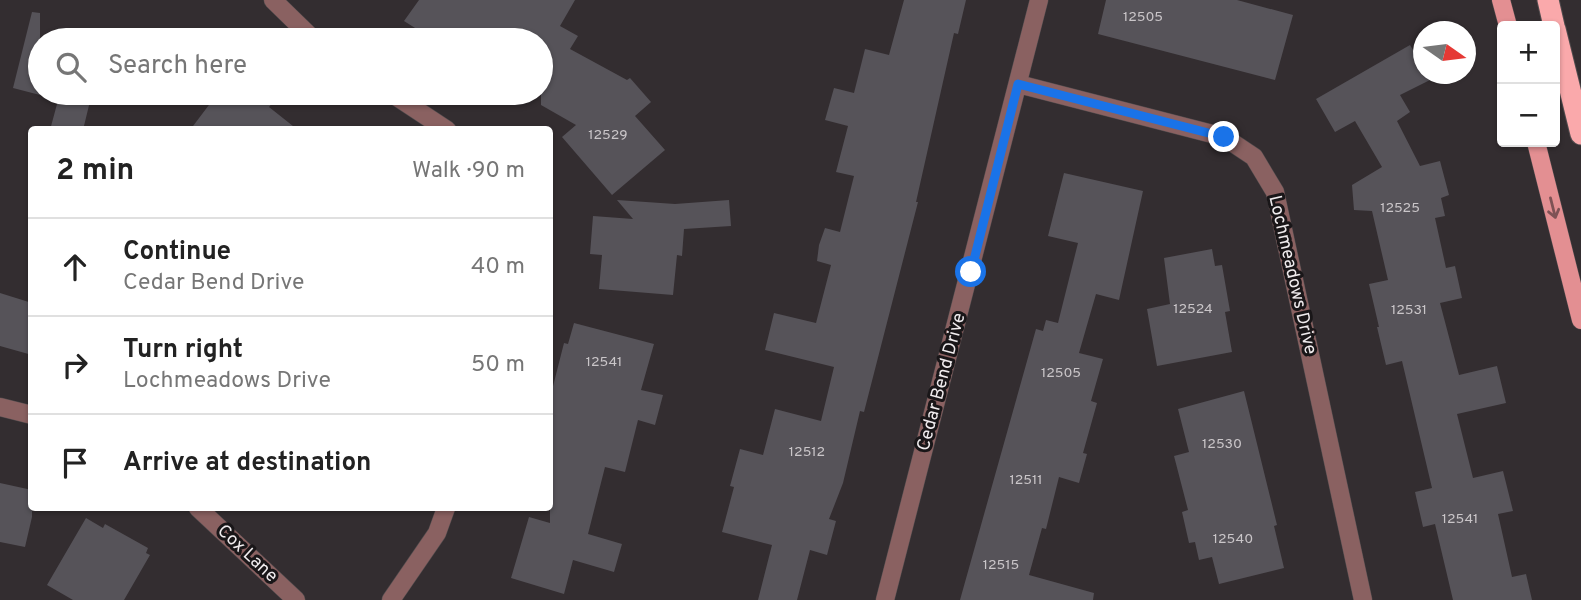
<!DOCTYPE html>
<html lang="en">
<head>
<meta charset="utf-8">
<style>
  :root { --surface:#fff; --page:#f2f2f2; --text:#222; --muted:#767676; --line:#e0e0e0 }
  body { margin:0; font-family:Overpass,sans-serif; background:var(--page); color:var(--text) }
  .controls { position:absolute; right:21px; top:21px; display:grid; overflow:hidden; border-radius:7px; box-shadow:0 2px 5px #0004 }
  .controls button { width:63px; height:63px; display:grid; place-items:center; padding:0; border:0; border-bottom:2px solid var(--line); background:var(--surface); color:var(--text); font:35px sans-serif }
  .compass { position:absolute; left:1413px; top:21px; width:63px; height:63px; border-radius:50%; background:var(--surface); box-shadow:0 2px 5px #0004; rotate:104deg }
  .stop { position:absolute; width:21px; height:21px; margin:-16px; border:5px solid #1a73e8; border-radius:50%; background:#fff }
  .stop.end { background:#1a73e8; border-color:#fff; box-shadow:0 2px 7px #0008 }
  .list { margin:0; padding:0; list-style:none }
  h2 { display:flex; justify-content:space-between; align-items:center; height:91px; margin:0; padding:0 28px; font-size:30px }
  h2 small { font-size:23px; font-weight:400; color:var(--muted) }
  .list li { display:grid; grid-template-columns:46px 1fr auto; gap:21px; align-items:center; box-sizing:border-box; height:98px; padding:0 28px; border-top:2px solid var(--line) }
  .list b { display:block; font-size:26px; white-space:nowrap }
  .list p { margin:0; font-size:23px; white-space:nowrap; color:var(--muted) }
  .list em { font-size:23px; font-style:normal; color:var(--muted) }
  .icon { flex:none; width:38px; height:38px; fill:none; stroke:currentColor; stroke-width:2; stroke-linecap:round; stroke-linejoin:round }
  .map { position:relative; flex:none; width:1581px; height:600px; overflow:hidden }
  .search { position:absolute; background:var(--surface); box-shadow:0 2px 5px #0004; left:28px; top:28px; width:525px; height:77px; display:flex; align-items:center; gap:18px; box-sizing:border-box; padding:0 24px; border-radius:38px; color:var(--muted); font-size:26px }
  .panel { position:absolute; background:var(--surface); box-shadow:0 2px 5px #0004; left:28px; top:126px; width:525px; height:385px; border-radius:7px }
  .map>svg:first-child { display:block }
</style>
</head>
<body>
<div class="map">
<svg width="1581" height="600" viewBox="0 0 1581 600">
  <rect width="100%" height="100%" fill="#332d30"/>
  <path fill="#565359" d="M419,0h156l-15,26 18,10 -8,13 57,31 3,-2 21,24 -16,14 30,34 -53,45 -50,-58 14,-12 -35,-20v-65h-107l-30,-19z
    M904,0h62l-8,34 -4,-1 -38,169h2l-54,210 -4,-1 -17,72 -14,36 7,2 -9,34 -17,-5 -13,50h-39l14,-55 -50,-13 12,-45 -4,-1 10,-37 23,6 12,-46 46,12 13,-54 -69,-17 9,-37 42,10 15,-58 -14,-4 2,-16 6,-17 15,4 14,-56 -18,-4 12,-46 -23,-6 9,-32 20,5 11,-44 24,6z
    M1106,0h131l56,15 -18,65 -177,-46z
    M32,12l8,1v82l-27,-7z
    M1410,45l14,23v6h2l4,6 -30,15 10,17 -13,9 23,45 20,-5 9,34 -8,3 4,18 -10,2 11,50 9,-2 7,32 -22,5 19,72 38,-9 9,37 -49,11 16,64 30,-7 10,40 -15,3 14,63 14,-3 6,26h-79l-18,-76 -12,3 -8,-35 17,-4 -30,-127 -16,4 -9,-38h2l-10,-43 19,-4 -16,-69 -18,-1 -2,-25 30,-18 -27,-46 -20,11 -19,-33z
    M60,93h32l-9,37h-33z
    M218,93h43l12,9 -4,5 29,23h-108z
    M1064,173l79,18 -24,109 -23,-6 -17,59 24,6 -12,42 6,2 -14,50 4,1 -8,29 -20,-6 -13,52 -4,-1 -13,47 65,18 -1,7h-133l76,-271 7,2 3,-11 12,3 20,-80 -30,-7z
    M617,200l58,4 54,-4 2,26 -47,3 -2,27 -5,-1 -4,40 -74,-6 3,-34 -12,-1 3,-38 40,3z
    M1212,249l3,17 7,-1 8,46 -5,1 7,40 -75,14 -10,-57 23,-5 -6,-46z
    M0,293l32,10v52l-32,-9z
    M574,323l80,21 -13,46 22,5 -8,30 -17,-5 -13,52 -20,-5 -17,67 34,10 -8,28 -41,-12 -9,34 -53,-16 18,-61 21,6v-125l14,-55 4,1z
    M1244,391l33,134 -3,1 10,42 -65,16 -7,-27 -13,3 -4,-18 -6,1 -7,-31 6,-2 -14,-54 15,-4 -11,-43z
    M0,483l32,7v27l-7,30 -25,-5z
    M86,518l17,10 2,-4 43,24 -2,5 4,2 -26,45h-51l-26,-15z"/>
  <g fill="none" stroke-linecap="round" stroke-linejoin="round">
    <g stroke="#514c4e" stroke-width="19">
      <path id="minor" d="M273,0l41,40
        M1018,84l206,53 30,20 21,35 88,408
        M391,93l56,37
        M0,407l32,8
        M198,508l98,92
        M391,600l46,-67 9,-25
        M885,600l154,-600"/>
    </g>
    <g stroke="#514c4e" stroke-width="19">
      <path id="major" d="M1501,0l7,26
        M1536,142l45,178"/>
    </g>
    <g stroke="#514c4e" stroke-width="23">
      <path id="highway" d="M1548,0l6,26
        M1555,29l26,105"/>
    </g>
    <use href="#minor" stroke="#8a6161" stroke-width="18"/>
    <use href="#major" stroke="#e38f92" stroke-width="18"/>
    <use href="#highway" stroke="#faa9ab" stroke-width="21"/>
  </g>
  <defs><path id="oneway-shaft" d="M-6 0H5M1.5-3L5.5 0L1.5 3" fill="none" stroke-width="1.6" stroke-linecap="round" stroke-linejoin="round" transform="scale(1.75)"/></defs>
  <use stroke="#7e5255" href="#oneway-shaft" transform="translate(1553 208) rotate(76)"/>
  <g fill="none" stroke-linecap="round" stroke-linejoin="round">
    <path stroke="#1a73e8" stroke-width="9" d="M971,272l47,-188 206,53"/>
  </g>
  <g text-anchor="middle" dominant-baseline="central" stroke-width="6" stroke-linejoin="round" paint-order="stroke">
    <g font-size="14" fill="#cac6c9">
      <text x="1143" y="17">12505</text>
      <text x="608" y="135">12529</text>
      <text x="1400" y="208">12525</text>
      <text x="1193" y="309">12524</text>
      <text x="1409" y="310">12531</text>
      <text x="604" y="362">12541</text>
      <text x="1061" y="373">12505</text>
      <text x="1222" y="444">12530</text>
      <text x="807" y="452">12512</text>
      <text x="1026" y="480">12511</text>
      <text x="1460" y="519">12541</text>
      <text x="1233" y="539">12540</text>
      <text x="1001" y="565">12515</text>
    </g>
    <g font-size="18" fill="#f0ecee" stroke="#191618">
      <text transform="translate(1292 275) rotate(77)">Lochmeadows Drive</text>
      <text transform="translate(942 382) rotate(-75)">Cedar Bend Drive</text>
      <text transform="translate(247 554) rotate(43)">Cox Lane</text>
    </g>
  </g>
</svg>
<div class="controls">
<button>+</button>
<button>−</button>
</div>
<svg class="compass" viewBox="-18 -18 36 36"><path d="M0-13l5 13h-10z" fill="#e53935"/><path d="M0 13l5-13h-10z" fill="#767676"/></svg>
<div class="stop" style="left:971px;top:272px"></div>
<div class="stop end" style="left:1224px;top:137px"></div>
<div class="search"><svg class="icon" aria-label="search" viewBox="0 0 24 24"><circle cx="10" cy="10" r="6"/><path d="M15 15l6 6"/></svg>Search here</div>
<section class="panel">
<h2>2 min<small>Walk · 90 m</small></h2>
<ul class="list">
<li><svg class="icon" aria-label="ahead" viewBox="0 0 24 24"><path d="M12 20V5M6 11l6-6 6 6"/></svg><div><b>Continue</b><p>Cedar Bend Drive</p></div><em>40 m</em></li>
<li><svg class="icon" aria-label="right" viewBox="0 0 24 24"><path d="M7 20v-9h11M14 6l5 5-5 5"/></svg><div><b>Turn right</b><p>Lochmeadows Drive</p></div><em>50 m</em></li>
<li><svg class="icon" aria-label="arrive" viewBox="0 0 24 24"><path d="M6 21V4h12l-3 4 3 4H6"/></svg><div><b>Arrive at destination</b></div></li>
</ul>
</section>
</div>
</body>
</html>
